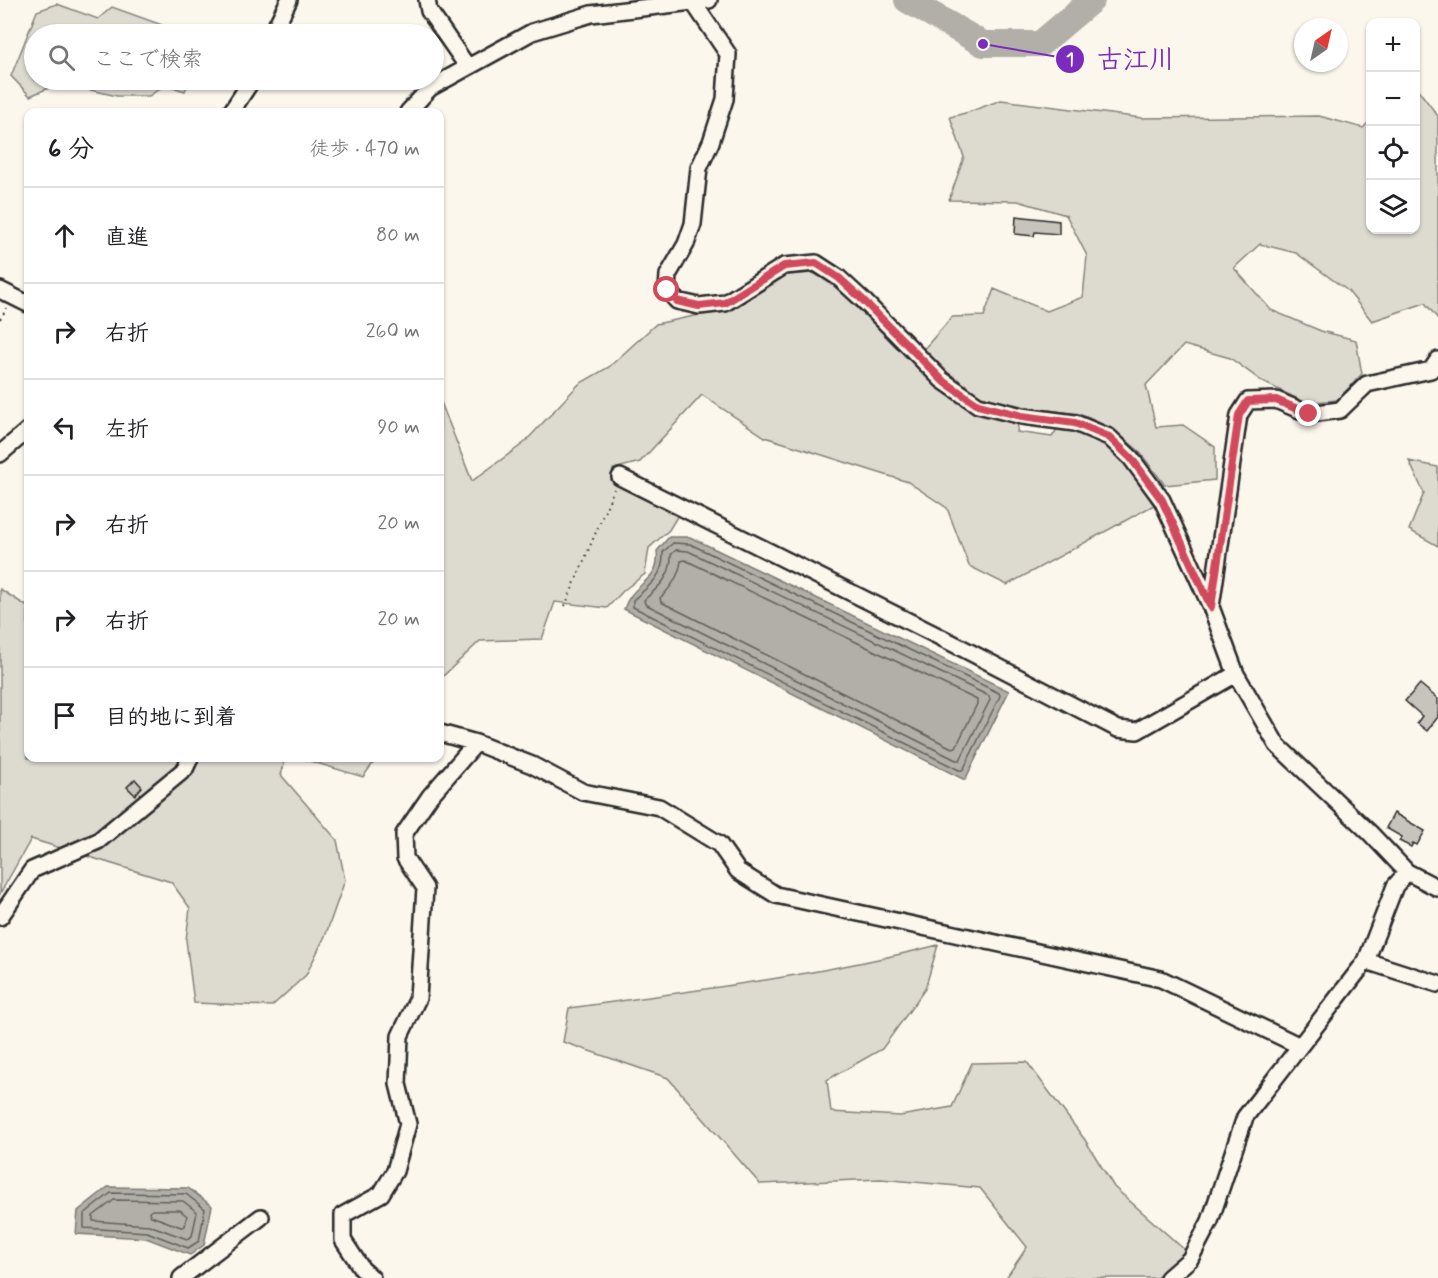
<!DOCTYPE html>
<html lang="ja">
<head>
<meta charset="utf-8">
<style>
  :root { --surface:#fff; --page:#f6f6f6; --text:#202124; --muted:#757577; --line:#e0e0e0 }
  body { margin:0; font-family:Mynerve,"Klee One",sans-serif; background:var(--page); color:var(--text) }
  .controls { position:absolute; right:18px; top:18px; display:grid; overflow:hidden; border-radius:12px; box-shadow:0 2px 4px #0004 }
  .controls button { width:54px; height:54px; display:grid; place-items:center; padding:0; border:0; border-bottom:2px solid var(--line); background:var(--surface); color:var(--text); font:30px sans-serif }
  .compass { position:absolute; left:1294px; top:18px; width:54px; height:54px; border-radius:50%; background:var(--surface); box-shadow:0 2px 4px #0004; rotate:34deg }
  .stop { position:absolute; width:18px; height:18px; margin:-14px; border:4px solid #d1495b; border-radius:50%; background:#fff }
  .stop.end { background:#d1495b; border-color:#fff; box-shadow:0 2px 6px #0008 }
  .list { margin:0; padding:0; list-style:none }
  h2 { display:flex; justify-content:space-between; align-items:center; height:78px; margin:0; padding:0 24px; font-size:26px }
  h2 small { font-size:20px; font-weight:400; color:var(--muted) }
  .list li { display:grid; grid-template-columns:39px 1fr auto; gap:18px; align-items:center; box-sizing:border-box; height:96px; padding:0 24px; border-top:2px solid var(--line) }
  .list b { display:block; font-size:22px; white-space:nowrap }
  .list em { font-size:20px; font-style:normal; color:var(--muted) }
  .icon { flex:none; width:33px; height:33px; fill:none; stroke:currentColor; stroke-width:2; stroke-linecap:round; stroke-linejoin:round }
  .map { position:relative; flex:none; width:1438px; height:1278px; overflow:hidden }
  .search { position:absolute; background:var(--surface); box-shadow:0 2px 4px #0004; left:24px; top:24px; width:420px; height:66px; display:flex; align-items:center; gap:15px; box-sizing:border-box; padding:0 21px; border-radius:33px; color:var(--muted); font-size:22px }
  .panel { position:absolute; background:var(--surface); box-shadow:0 2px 4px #0004; left:24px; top:108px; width:420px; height:654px; border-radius:12px }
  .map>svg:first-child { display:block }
</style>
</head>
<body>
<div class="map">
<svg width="1438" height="1278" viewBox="0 0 1438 1278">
  <rect width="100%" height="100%" fill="#fbf7ec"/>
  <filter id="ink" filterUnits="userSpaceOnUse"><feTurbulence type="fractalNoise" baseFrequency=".0167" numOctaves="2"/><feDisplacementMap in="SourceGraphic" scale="12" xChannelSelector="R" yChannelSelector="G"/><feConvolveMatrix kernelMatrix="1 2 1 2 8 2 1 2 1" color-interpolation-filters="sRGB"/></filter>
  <g filter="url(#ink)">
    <path fill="#dddad0" stroke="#84827e" stroke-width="1.5" d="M57,4l41,15 14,-12 75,27h-153v46h155l-4,11 -20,-6 -16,11h-32l-57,-13 -30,13 -19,-20 26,-65z
      M1416,87l22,29v203l-13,-16 -53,18 -24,-30 -52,-38 -36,-9 -26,24 37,42 50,21 35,9 6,34 -25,26 -31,3 -43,-21 -33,-24 -46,-13 -38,40 10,42 27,-2 32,22v33l-50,5 -27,-35 -24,-20 -33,-16 -52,-6 -48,-12 -32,-19 -26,-27 29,-33 32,-1 10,-27 53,22 36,-14 4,-41 -21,-41 -48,-14 -69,-1 15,-43 -14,-40 19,-5 32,-12 141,18 177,-2 44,12 7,-7v109h46z
      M813,273l19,10 102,100 41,30 43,10 -1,9 35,5 7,-11 46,17 22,23 27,39 -147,80 -38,-19 -22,-58 -39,-26 -143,-45 -63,-42 -62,67 -27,7v12l65,34 -9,15 -20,18 -4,26 -21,16 -17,18 -52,-6 -13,37 -62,2 -40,38v-279l32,81 52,-38 55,-59 30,-17 47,-43 72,-15 58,-34z
      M1409,461l29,6v79l-29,-16 15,-37z
      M0,589l28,18v151h258l-5,17 56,65 8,40 -19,54 -20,41 -34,31 -78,-3 -8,-63 4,-32 -19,-26 -140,-43 -31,55z
      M300,758h77l-14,19z
      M938,945l-13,44 -43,60 -55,31 4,32 69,4 52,-9 20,-44 55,-1 58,78 29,47 73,65 -31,26h-150l21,-31 -47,-59 -99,-9 -121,5 -92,-106 -105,-36 6,-34c124,-17 248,-32 369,-63z"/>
    <path fill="#b1afa7" stroke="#7b7a75" stroke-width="1.5" d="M669,537h21l319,154 -44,89 -341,-171c8,-27 37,-27 33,-58z
      M108,1187l80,1 24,18 -8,39 -14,10 -44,-17 -70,-4 2,-23z"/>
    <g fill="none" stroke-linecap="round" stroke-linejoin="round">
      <path stroke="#61605d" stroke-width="1.5" d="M673,543l17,1 309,149 1,3 -37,74h-4l-326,-163v-7c17,-15 31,-23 30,-48z
        M676,550l12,1 301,145 1,4 -30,60h-4l-311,-156 -1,-4c15,-13 28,-24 27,-45z
        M685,560l292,140v4l-21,43 -4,1 -291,-146 -1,-4c11,-10 19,-22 21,-37z
        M111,1193l75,1 19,15 -6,32 -11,7 -41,-16 -63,-4v-14z
        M114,1200l69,1 14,11 -5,24 -5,3 -38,-14 -56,-4v-5z
        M152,1210h28l7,6 -2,10 -4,1 -30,-11 -2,-4z"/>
      <path stroke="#b1afa7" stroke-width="26" d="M907,0l76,44h57l52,-44"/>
    </g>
    <path fill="#c7c4bc" stroke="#2b2b2b" stroke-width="1.5" d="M1016,216l43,5v13l-24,-2 -1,4 -19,-2z
      M1420,684l18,15v18l-11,14 -10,-8 5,-7 -17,-15z
      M135,779l7,8 -7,8 -8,-8z
      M1394,813l31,18 -8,14 -4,-2 -2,4 -12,-6 3,-4 -16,-9z"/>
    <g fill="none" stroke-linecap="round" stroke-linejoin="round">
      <g stroke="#2b2b2b" stroke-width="20">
        <path id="minor" d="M427,0l2,11 38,55
          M693,2l35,52 -3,45 -14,43 -12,26 -6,56 -7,20 -18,31 -1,15 10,11 22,5 26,-3 59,-37 32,-3 23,15 25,23 78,79 36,25 44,11 53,7 34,14 22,21 31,42 49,107 25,67 41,71 93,88 37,39 31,16
          M272,34l17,-34
          M231,112l21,-32
          M408,112l22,-24 102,-56 59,-18 118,-14
          M0,290l28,14
          M0,454l28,-24
          M620,477l336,168 162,84 19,2 99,-57
          M1211,607l28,-192 9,-14 28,-1 33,14 31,-4 27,-26 64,-14 7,-10
          M440,733l36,10 56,22 51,27 76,15 60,37 19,27 38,24 385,84 139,67
          M0,917l32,-47 66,-29 87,-72 5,-11
          M1366,961l72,23
          M181,1278l80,-61
          M372,1278l-10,-9 -19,-29v-25l38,-21 14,-23 13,-47 -10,-40 2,-48 18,-38 7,-110 -20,-30 -1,-24 26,-38 46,-53
          M1168,1278l22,-19 20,-38 35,-104 121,-156 29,-75 12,-14"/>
      </g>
      <path stroke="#2b2b2b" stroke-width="2" stroke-dasharray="1.5 4.5" stroke-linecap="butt" d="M0,319l7,-11
        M565,606l49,-117"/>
      <use href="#minor" stroke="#fbf7ec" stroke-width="15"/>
    </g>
  </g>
  <g fill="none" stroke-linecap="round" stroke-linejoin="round" filter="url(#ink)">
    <path stroke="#d1495b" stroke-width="8" d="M667,290l10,11 22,5 26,-3 59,-37 32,-3 23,15 25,23 78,79 36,25 44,11 53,7 34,14 22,21 31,42 49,107 28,-192 9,-14 28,-1 33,14"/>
  </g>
  <path fill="none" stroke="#7b2cbf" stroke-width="2" d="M983 44L1070 59"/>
  <g fill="#7b2cbf" stroke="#fbf7ec" stroke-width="2">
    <circle cx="983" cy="44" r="6"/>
    <circle cx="1070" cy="59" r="15"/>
  </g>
  <g font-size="18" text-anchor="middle" font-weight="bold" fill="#fff">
    <text x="1070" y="65">1</text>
  </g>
  <g font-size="26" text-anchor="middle" font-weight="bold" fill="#7b2cbf" stroke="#fbf7ec" stroke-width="4.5" stroke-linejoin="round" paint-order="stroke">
    <text x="1136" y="68">古江川</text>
  </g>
</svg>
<div class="controls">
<button>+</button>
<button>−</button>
<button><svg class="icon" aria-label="locate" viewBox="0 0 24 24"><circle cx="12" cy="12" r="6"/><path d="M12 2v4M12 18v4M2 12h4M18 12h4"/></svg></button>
<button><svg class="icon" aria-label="layers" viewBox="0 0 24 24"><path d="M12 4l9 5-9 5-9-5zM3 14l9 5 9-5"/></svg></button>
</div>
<svg class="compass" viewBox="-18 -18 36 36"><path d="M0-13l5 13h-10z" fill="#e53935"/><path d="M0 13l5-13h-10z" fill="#757577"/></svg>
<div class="stop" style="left:667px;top:290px"></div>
<div class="stop end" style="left:1309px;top:414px"></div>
<div class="search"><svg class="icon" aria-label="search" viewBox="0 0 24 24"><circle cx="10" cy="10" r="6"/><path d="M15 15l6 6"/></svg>ここで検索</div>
<section class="panel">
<h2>6 分<small>徒歩 · 470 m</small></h2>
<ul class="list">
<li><svg class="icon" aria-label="ahead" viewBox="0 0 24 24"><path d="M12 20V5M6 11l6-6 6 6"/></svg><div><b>直進</b></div><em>80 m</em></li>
<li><svg class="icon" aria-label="right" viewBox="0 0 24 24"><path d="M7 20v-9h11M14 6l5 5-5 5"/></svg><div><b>右折</b></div><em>260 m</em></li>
<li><svg class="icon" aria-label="left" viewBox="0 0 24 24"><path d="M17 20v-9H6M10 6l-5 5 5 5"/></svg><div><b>左折</b></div><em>90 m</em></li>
<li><svg class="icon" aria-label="right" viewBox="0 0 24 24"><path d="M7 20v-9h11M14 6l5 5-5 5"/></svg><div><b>右折</b></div><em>20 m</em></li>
<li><svg class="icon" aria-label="right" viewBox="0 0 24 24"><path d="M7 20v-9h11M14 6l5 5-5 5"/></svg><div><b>右折</b></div><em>20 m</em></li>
<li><svg class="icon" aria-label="arrive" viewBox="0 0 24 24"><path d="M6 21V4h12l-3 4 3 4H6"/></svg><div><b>目的地に到着</b></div></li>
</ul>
</section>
</div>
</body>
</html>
